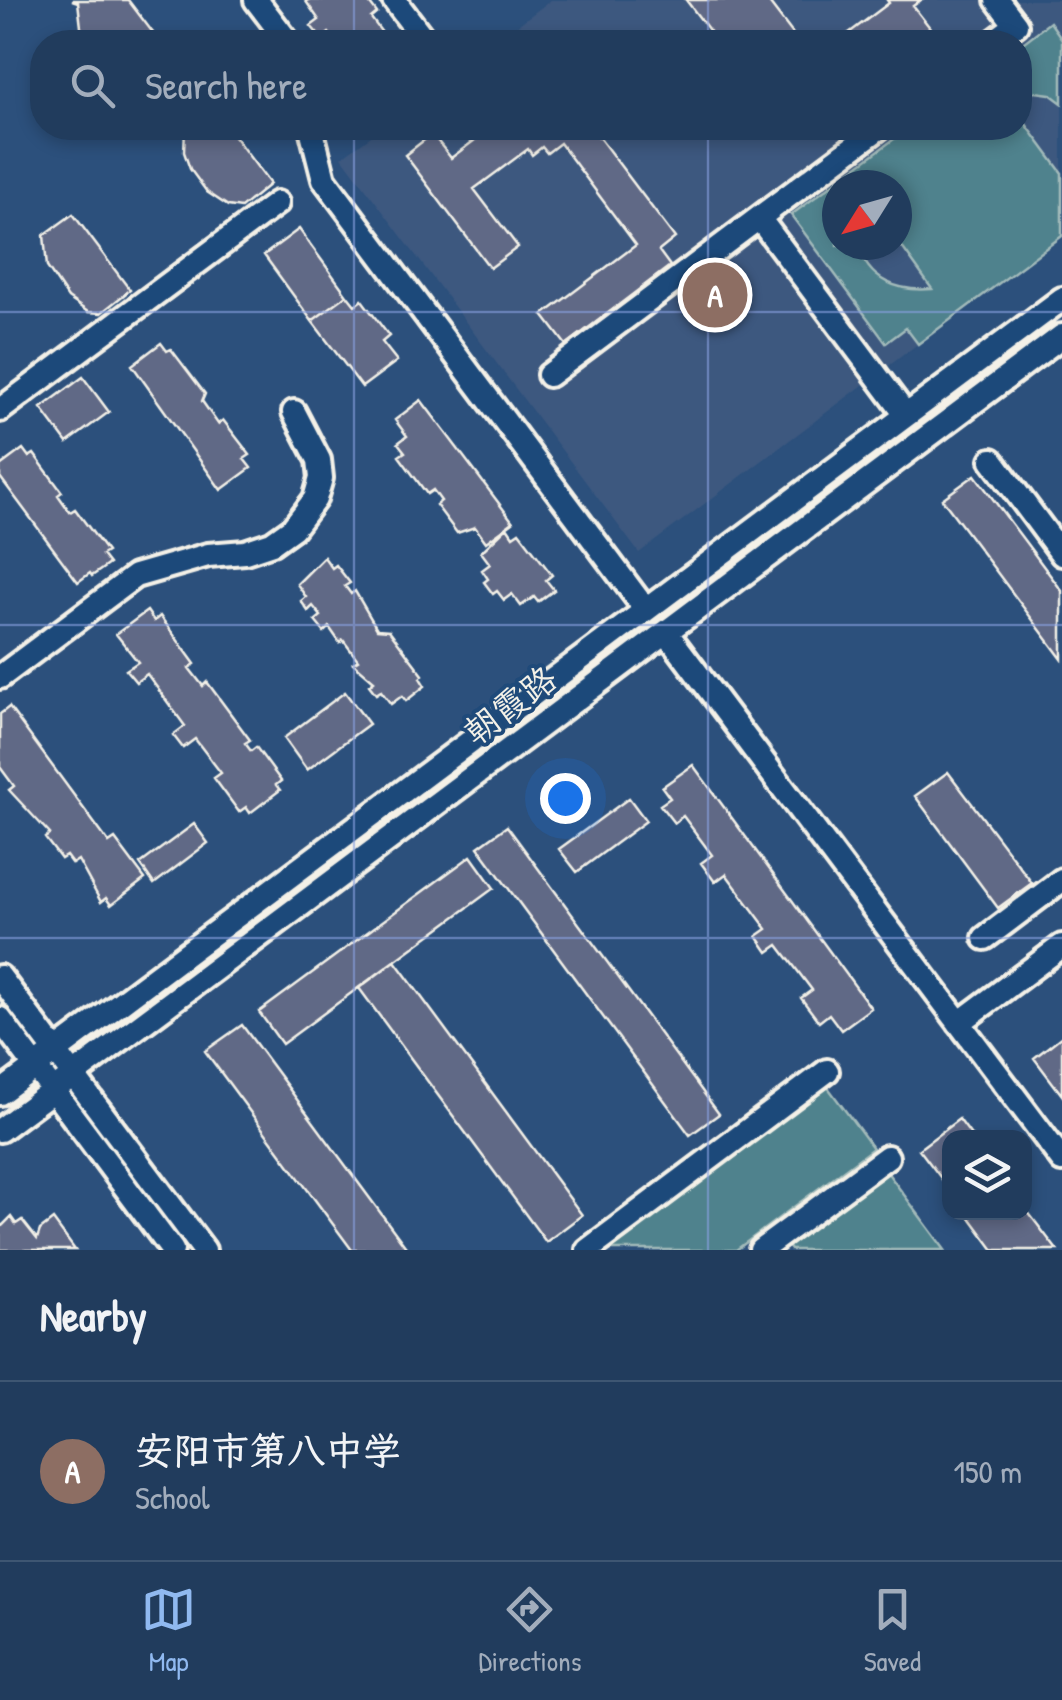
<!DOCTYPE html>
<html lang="en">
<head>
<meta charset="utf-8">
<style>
  :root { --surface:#213c5d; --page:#294363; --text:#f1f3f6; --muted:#a2adbc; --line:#3e5672; --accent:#90b9f0 }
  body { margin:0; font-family:"Patrick Hand","LXGW WenKai TC",sans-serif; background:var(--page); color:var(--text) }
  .controls { position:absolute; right:30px; bottom:30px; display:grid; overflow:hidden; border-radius:20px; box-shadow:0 5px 15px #0003 }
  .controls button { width:90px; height:90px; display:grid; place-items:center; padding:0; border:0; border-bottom:2px solid var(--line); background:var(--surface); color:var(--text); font:50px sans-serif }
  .compass { position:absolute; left:822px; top:170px; width:90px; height:90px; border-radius:50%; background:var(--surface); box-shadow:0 5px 15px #0003; rotate:233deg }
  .you { position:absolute; left:565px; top:798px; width:35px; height:35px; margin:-25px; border:8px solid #fff; border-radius:50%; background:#1a73e8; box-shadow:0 0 0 15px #1a73e833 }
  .badge { display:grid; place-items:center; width:65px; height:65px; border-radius:50%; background:var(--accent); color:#fff; font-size:32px; font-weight:700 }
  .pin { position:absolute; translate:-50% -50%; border:5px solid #fff; box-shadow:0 2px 10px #0006 }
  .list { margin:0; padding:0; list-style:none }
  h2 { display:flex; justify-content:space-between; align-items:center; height:130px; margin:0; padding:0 40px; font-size:42px }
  h2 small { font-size:32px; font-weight:400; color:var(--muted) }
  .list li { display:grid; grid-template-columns:65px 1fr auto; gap:30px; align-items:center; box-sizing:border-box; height:180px; padding:0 40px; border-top:2px solid var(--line) }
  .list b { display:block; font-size:38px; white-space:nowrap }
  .list p { margin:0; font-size:32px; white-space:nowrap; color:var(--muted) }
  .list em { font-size:32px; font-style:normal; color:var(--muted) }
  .icon { flex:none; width:55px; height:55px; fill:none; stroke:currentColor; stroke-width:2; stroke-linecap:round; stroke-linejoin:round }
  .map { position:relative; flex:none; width:1062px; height:1250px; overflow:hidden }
  .search { position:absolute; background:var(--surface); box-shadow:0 5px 15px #0003; left:30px; right:30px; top:30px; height:110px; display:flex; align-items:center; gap:25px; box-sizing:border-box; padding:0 35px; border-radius:40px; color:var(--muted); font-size:38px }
  .sheet { height:310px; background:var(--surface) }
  nav { display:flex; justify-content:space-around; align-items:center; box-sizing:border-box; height:140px; border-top:2px solid var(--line); background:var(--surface); font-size:28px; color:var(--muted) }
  nav a { display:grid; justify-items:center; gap:5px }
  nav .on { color:var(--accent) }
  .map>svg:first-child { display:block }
</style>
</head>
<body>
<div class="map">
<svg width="1062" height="1250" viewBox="0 0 1062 1250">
  <rect width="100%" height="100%" fill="#2c507c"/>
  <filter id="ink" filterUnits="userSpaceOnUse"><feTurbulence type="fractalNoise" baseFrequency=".01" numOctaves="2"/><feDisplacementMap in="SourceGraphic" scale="20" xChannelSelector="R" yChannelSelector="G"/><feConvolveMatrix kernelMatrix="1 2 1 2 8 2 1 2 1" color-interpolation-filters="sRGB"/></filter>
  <g filter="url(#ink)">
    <path fill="#3c587f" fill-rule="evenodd" d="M551,0h511v236l-423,317 -297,-396 40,-29h638v-86h-525zM837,185h60v60h-60z"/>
    <path fill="#50828d" stroke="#a2baba" stroke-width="2.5" fill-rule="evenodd" d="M1050,22l12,17v64l-12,-9 -30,-4v-45z
      M1020,116l42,57v63l-144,108 -12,-16 -20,15 -95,-128 118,-87h111zM837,185h60v55l35,49c-34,3 -64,-8 -74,-44h-21z
      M827,1086l46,62 -137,102h-131z
      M887,1172l58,78h-154l-4,-5z"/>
    <path fill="#616986" stroke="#f4f1e8" stroke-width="2.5" d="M72,0h56l32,42h-71l-8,-15 -3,-25z
      M305,0h62l10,13 -6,5 18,24 6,-5 4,5h-63l-7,-9 -7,6 -11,-13 8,-6z
      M686,0h81l32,42h-81z
      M887,0h34l-8,6 18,23 -18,13h-76l52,-39z
      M228,128l42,56 -29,24 -13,-2 -21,-14 -17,-23 -6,-17 1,-24z
      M491,128h101l83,110 -16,13 11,15 -104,79 -23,-30 93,-70 -76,-102 -13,10 -5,-6 -10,8 -4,-6 -54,40 44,58 -28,21 -85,-113 27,-21 19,24z
      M73,214l57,76 -29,23 -13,-1 -20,-14 -21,-31 -3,-32z
      M299,229l48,66 -35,26 -48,-66z
      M347,295l8,10 7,-5 27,36 -7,6 15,19 -35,26 -50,-66z
      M161,343l6,8 4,-2 34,45 -3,7 16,23 5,-4 27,35 -6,4 7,9 -30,22 -89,-125z
      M83,377l26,35 -42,31 -26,-35z
      M421,400l92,122 -27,20 -11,-15 -18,6 -21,-28 5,-4 -8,-11 -6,4 -28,-38 6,-4 -7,-9 9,-7 -12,-16z
      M23,449l6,8 5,-3 28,38 -4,3 12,17 5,-3 32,43 -5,3 7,9 -17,12 -2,-3 -12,9 -78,-105v-11z
      M975,475l87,116v68l-120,-160z
      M507,527l6,9 6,-4 33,43 -6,5 8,10 -16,12 -4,-5 -13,9 -9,-12 -8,6 -7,-9 -4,3 -9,-12 4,-3 -6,-9 8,-6 -9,-12z
      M324,557l8,11 4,-3 14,18 -5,3 6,8 4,-3 22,38 12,1 34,45 -3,3 5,8 -19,15 -4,-5 -11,8 -10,-13 -5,3 -7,-9 5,-4 -21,-18 5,-3 -15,-20 -3,3 -11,-16 -5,5 -9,-11 6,-5 -8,-10 -5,5 -7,-10 5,-4 -9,-13z
      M147,611l7,10 6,-5 35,48 -6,4 14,18 4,-4 43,58 -5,3 6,8 5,-4 25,34 -5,4 4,5 -30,23 -4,-6 -7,5 -25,-34 7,-5 -26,-34 -12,9 -10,-13 12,-9 -38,-52 -11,8 -10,-12 12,-8 -22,-28z
      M345,692l24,32 -62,46 -23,-32z
      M9,707l100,136 6,-4 30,40 -34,26 -5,-7 -5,4 -23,-42 -6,4 -6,-8 -5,3 -16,-21 5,-4 -41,-44 5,-4 -14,-19v-53z
      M693,765l178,243 -30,22 -12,-16 -10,8 -18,-24 11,-8 -34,-45 -10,7 -11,-16 10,-7 -41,-55 -11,8 -14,-19 11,-8 -29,-39 -9,7 -14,-18 10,-7 -8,-11z
      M948,772l84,111 -34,25 -83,-112z
      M629,798l17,23 -69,51 -18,-23z
      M194,824l14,19 -54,41 -14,-20z
      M507,826l212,288 -29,21 -212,-288z
      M471,856l23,32 -212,156 -23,-32z
      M395,961l187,254 -36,27 -187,-254z
      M242,1025l166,225h-56l-147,-199z
      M1062,1036v59l-28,-37z
      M959,1119l14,19h-23v52l-31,-41z
      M1024,1207l33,43h-63l-28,-38h58z
      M11,1217l5,7 6,-4 15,19 3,-9 13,-10 22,30h-75v-22z"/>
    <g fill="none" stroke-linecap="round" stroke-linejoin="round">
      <g stroke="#f4f1e8" stroke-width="30">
        <path id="minor" d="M256,0l32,42
          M394,0l32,42
          M993,42l23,-17 -19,-25
          M311,128l13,51 322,431
          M759,218l147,197
          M549,375l330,-247
          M0,410l277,-207
          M992,460l70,94
          M666,632l396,528
          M0,677l135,-101 73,-21 37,-3 27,-9 21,-15 22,-29 6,-21 -2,-18 -25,-48
          M985,938l77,-58
          M0,977l204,273
          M0,1019l172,231
          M959,1023l103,-77
          M0,1093l1062,-794
          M0,1130l1062,-794
          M588,1250l239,-179
          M761,1250l126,-93"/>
      </g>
      <use href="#minor" stroke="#1f4a7a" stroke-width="22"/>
    </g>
  </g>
  <path fill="none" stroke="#88a0e0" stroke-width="2.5" stroke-opacity="0.55" d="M354,0v42M708,0v42M354,128v1122M708,128v1122M0,312h1062M0,625h1062M0,938h1062"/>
  <g text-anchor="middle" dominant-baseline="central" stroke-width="8" stroke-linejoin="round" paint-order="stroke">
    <g font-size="35" fill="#f4f1e8" stroke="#1f4a7a">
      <text transform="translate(510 705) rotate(-37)">朝霞路</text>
    </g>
  </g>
</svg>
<div class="controls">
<button><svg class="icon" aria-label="layers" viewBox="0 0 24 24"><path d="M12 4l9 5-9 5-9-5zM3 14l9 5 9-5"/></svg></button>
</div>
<svg class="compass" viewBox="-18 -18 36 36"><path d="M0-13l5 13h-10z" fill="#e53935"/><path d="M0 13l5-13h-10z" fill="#a2adbc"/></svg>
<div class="you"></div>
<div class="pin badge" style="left:715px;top:295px;background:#8d6e63">A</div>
<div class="search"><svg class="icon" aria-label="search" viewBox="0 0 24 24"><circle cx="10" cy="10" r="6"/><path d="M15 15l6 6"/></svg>Search here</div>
</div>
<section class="sheet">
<h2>Nearby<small></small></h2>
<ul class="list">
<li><span class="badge" style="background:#8d6e63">A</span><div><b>安阳市第八中学</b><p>School</p></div><em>150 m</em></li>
</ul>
</section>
<nav>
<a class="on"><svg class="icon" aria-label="map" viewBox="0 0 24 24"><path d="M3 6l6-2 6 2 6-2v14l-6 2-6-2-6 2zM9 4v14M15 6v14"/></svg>Map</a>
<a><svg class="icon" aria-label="directions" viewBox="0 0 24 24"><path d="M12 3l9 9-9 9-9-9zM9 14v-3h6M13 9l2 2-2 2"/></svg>Directions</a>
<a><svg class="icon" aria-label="saved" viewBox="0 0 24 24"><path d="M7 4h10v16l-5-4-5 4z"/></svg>Saved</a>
</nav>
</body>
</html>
